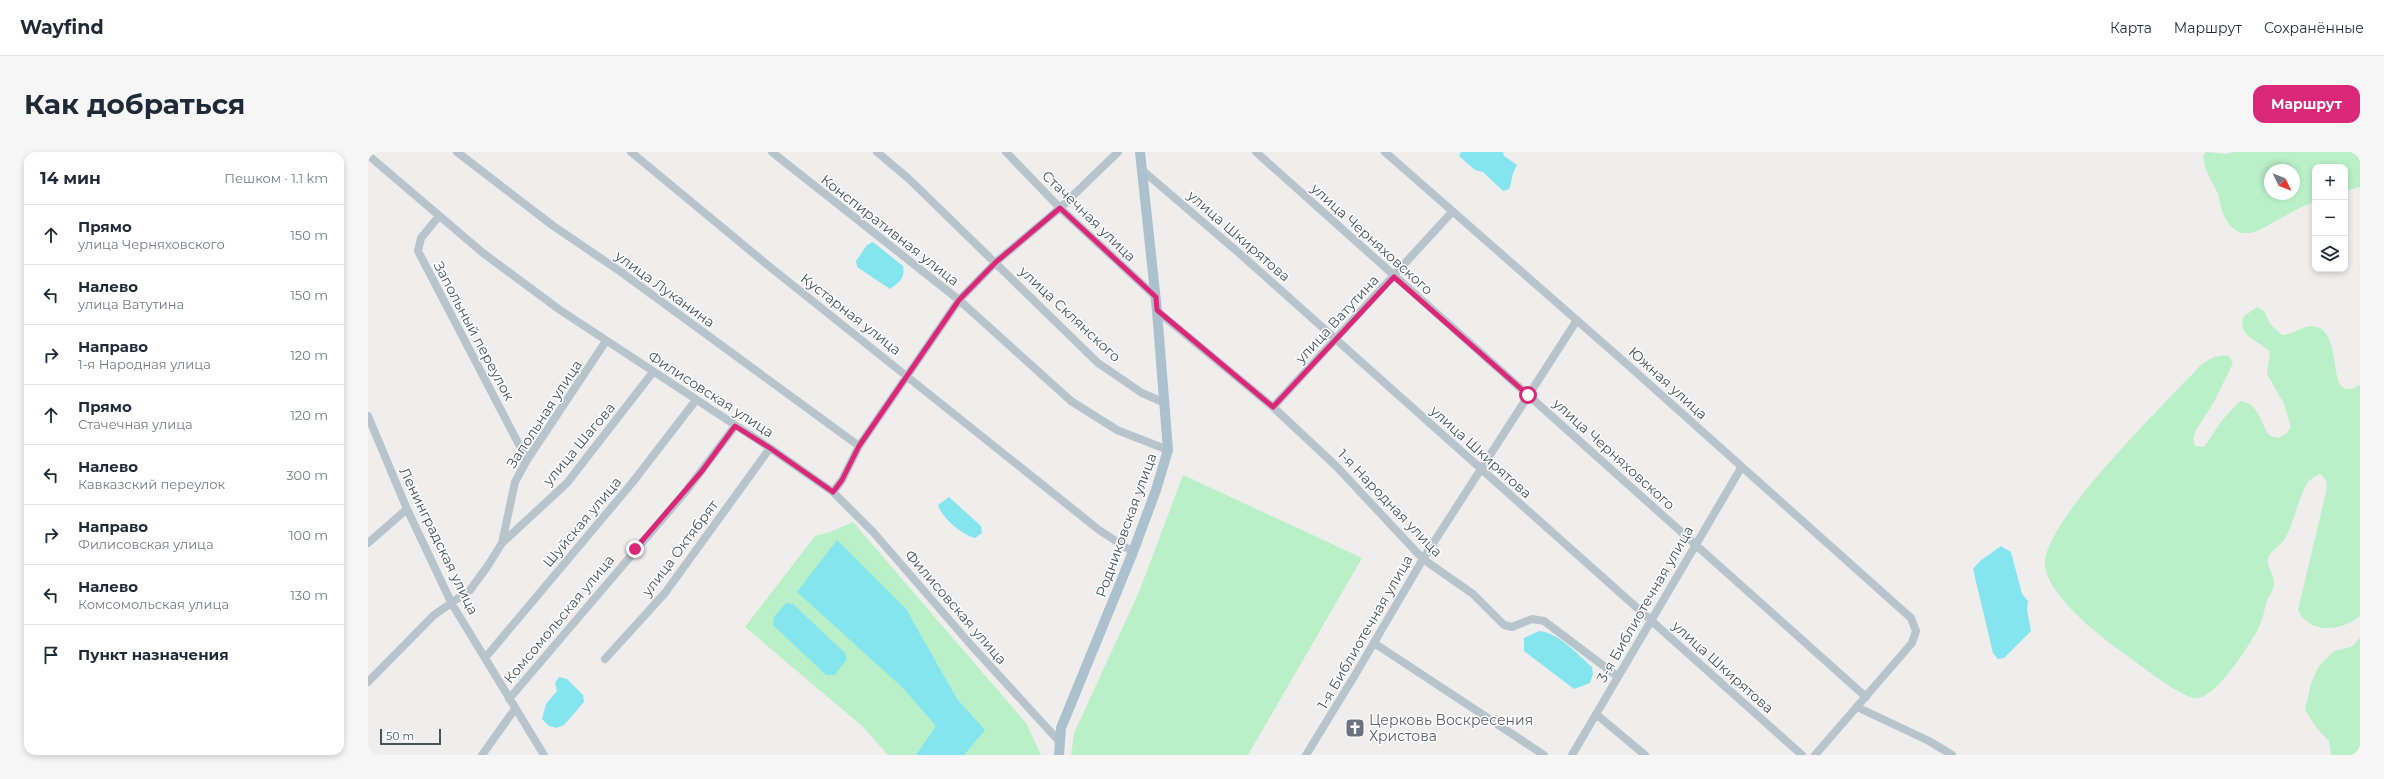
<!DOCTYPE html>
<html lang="ru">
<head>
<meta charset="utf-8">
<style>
  :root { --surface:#fff; --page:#f6f6f7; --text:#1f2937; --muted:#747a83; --line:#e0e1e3; --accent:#db2777 }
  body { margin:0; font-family:Montserrat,sans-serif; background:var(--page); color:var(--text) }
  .controls { position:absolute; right:12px; top:12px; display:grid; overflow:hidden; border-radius:8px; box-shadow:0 2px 6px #0003 }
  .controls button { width:36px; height:36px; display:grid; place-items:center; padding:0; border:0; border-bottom:1px solid var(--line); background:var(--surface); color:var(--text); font:20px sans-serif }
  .compass { position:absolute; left:1896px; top:12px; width:36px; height:36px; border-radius:50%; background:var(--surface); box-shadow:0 2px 6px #0003; rotate:133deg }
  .scale { position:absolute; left:12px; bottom:10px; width:61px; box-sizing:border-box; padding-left:4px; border:2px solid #45535b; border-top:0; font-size:11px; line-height:14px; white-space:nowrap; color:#45535b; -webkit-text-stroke:3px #fff; paint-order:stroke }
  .stop { position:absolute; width:12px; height:12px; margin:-9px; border:3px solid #db2777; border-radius:50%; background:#fff }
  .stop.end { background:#db2777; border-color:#fff; box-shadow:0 1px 4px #0008 }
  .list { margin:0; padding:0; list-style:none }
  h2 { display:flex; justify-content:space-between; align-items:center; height:52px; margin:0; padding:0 16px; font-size:17px }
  h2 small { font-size:13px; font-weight:400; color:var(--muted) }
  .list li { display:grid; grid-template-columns:26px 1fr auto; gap:12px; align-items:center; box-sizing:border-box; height:60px; padding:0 16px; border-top:1px solid var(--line) }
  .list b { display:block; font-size:15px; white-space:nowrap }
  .list p { margin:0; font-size:13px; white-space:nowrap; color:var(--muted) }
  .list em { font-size:13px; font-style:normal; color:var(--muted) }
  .icon { flex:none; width:22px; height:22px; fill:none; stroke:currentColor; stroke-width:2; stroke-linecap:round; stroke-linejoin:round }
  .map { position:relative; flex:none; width:1992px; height:603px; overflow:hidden; border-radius:12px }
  header { display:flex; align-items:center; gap:24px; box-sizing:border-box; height:56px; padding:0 20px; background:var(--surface); border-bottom:1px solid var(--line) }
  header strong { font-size:19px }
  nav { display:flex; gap:22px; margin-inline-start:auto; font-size:14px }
  .intro { display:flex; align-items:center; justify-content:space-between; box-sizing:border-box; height:96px; padding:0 24px }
  h1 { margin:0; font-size:28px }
  .button { padding:10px 18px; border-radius:12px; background:var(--accent); color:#fff; font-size:14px; font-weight:700 }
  main { display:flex; gap:24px; padding:0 24px }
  aside { flex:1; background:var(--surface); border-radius:12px; box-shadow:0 2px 6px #0003 }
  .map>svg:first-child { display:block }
</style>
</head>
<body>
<header>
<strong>Wayfind</strong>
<nav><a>Карта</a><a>Маршрут</a><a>Сохранённые</a></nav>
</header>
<div class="intro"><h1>Как добраться</h1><a class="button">Маршрут</a></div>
<main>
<aside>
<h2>14 мин<small>Пешком · 1.1 km</small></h2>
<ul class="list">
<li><svg class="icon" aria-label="ahead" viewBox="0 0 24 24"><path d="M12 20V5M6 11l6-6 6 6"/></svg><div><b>Прямо</b><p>улица Черняховского</p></div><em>150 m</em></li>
<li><svg class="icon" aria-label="left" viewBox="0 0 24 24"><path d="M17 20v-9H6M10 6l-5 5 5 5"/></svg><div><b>Налево</b><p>улица Ватутина</p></div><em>150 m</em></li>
<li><svg class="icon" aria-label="right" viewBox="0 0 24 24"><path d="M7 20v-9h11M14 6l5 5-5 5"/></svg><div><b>Направо</b><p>1-я Народная улица</p></div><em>120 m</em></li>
<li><svg class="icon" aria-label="ahead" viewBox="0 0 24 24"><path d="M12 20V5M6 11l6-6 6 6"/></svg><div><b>Прямо</b><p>Стачечная улица</p></div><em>120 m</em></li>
<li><svg class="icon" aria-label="left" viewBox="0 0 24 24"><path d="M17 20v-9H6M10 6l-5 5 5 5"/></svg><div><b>Налево</b><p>Кавказский переулок</p></div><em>300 m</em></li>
<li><svg class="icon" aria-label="right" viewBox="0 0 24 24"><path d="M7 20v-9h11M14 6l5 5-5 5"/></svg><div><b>Направо</b><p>Филисовская улица</p></div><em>100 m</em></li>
<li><svg class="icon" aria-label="left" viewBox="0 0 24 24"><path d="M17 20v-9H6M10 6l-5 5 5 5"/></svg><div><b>Налево</b><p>Комсомольская улица</p></div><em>130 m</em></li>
<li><svg class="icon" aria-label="arrive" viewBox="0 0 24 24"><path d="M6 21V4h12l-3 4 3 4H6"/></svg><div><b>Пункт назначения</b></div></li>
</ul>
</aside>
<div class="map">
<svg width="1992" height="603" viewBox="0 0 1992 603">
  <rect width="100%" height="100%" fill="#f0eded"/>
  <path fill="#b9f0c8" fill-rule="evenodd" d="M1839,0l19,2 7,-2h127v35l-15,4v-24h-30v34c-10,5 -21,9 -30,15 -21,10 -43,32 -60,2 -4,-7 -5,-16 -7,-24 -5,-12 -16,-26 -14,-40zM1902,18h24v24h-24z
    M1889,155l7,4 7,14 11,10c13,0 22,-12 35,-8 29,9 6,80 43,58v231c-18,15 -51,19 -62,-6l29,-122 -1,-8 -6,-6c-5,3 -11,5 -14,11 -9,17 -12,38 -22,55 -5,7 -14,10 -16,19 -2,8 7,16 6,25 0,5 -5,12 -7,17 -3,9 -4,19 -9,28 -9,17 -39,64 -59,69 -16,3 -66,-39 -81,-49 -22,-16 -71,-55 -73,-84 -3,-43 122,-163 154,-198 10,-8 17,-13 30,-11l4,7 -19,39 -18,28 -3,8 2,8 9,1 19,-28 17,-18c20,3 19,21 30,35l8,2 8,-4 5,-7 -7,-23 -17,-30 3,-22c-13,-12 -32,-16 -27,-35z
    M815,323l179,83 -114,197h-177l3,-22 65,-141z
    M485,370l173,201 15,32h-153l-26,-29 -117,-99 70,-91 15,-4z
    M1992,486v117h-29l-2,-14 -13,-14 -11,-17 6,-27 8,-17 15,-15 17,-4z"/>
  <path fill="#84e5ef" d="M1093,0h42l1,4 13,9c-6,10 -4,14 -8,24l-6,2 -20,-19 -8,-2 -16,-14z
    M505,90l30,24c2,12 -3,16 -13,23l-33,-22 -1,-6 11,-16z
    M581,345l32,29 1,7 -7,5c-14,-4 -32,-19 -37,-33z
    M469,388l69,69 51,90 28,31 -21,25h-48l20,-29 -33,-38 -106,-96z
    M1633,394l10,6 11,42 6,7 -1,9 4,21 -27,27 -6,1 -5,-6 -20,-84 7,-8z
    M418,451l7,1 51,48 3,7 -12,16h-9l-53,-50 1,-8z
    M1171,479c20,2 38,23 53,36l1,7 -3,9 -16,6 -50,-38v-13z
    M191,525l8,2 16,16 1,7 -20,23 -8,3 -7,-2 -7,-7 4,-15 11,-13 -2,-8z"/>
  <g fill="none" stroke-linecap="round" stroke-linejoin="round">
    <path stroke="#b8c4cb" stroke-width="8" d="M89,0l95,73 69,47 238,174
      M263,0l139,115 329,263 34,22
      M404,0l187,148 112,101 46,29 51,20
      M509,0l32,27 189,184 44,30 23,10
      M638,0l54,56 96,89
      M888,0l610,545
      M1017,0l244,214 282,252 5,13 -4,12 -97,112
      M0,3l115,98 77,57 210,138 63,44 41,41 97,112 88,96
      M774,18l97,83 563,502
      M71,64l-18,22 -3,13 109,209
      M789,159l116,96 63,59 87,93 50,35 31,31 8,2 20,-8 12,2 73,55
      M905,255l179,-195
      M0,264l39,93 45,95 92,151
      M465,340l9,-12 17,-34 100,-146 37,-38 64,-54 58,-56
      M0,391l39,-34
      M134,391l65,-60 86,-111
      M1006,491l170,112
      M117,506l147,-175 64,-83
      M237,507l60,-66 105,-145
      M0,530l66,-67 36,-25 17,-23 15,-24 13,-61 12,-22 79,-119
      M141,547l178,-209 48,-64
      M1489,555l72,34 23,14
      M1228,562l49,41
      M114,603l33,-46
      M938,603l49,-80 68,-116 154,-239
      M1204,603l169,-287"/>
    <path stroke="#abc1ce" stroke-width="10" d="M691,603l2,-27 72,-176 23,-62 12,-40 -11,-139 -17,-159"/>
  </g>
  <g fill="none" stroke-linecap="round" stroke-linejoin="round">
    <path stroke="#db2777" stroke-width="5" d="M267,397l67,-78 33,-45 35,22 63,44 9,-12 17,-34 100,-146 37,-38 64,-54 96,89 1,13 116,97 121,-130 134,118"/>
  </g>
  <defs>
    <g id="church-square" transform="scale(1)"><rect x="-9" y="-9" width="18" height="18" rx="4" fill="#6b7280" stroke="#fff"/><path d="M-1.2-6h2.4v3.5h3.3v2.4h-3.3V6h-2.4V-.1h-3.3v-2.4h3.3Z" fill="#fff"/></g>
  </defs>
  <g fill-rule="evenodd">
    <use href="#church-square" x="987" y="576"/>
  </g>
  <g text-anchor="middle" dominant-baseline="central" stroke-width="3" stroke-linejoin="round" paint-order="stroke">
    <g font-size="14" fill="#45535b" stroke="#fff">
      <text transform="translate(721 64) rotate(44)">Стачечная улица</text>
      <text transform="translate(522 78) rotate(38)">Конспиративная улица</text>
      <text transform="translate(871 84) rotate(41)">улица Шкирятова</text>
      <text transform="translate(1004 87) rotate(42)">улица Черняховского</text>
      <text transform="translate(297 137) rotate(36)">улица Луканина</text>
      <text transform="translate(483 162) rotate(38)">Кустарная улица</text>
      <text transform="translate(702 162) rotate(43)">улица Склянского</text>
      <text transform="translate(969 167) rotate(-47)">улица Ватутина</text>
      <text transform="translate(106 179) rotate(62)">Запольный переулок</text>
      <text transform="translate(1300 231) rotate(42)">Южная улица</text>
      <text transform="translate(343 242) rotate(33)">Филисовская улица</text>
      <text transform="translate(176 262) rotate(-57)">Запольная улица</text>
      <text transform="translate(211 292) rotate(-50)">улица Шагова</text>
      <text transform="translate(1113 300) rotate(42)">улица Шкирятова</text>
      <text transform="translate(1246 302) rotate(42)">улица Черняховского</text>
      <text transform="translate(1022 351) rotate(46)">1-я Народная улица</text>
      <text transform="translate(214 370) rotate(-50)">Шуйская улица</text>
      <text transform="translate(758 373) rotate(-70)">Родниковская улица</text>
      <text transform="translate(71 389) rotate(64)">Ленинградская улица</text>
      <text transform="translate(312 396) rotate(-53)">улица Октябрят</text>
      <text transform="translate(1277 452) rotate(-60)">3-я Библиотечная улица</text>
      <text transform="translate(588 455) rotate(49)">Филисовская улица</text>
      <text transform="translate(191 467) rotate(-50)">Комсомольская улица</text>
      <text transform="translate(997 480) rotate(-60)">1-я Библиотечная улица</text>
      <text transform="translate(1355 515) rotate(42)">улица Шкирятова</text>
    </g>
    <g font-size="14" fill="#5b616d" stroke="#fff" text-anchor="start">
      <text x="1001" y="568">Церковь Воскресения<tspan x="1001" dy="16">Христова</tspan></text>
    </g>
  </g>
</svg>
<div class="controls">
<button>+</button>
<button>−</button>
<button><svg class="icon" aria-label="layers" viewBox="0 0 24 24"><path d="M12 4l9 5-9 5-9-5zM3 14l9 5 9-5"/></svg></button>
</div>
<svg class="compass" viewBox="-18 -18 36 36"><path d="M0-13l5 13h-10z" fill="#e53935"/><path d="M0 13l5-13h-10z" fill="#747a83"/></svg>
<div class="scale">50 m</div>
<div class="stop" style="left:1160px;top:243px"></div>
<div class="stop end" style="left:267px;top:397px"></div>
</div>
</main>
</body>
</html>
